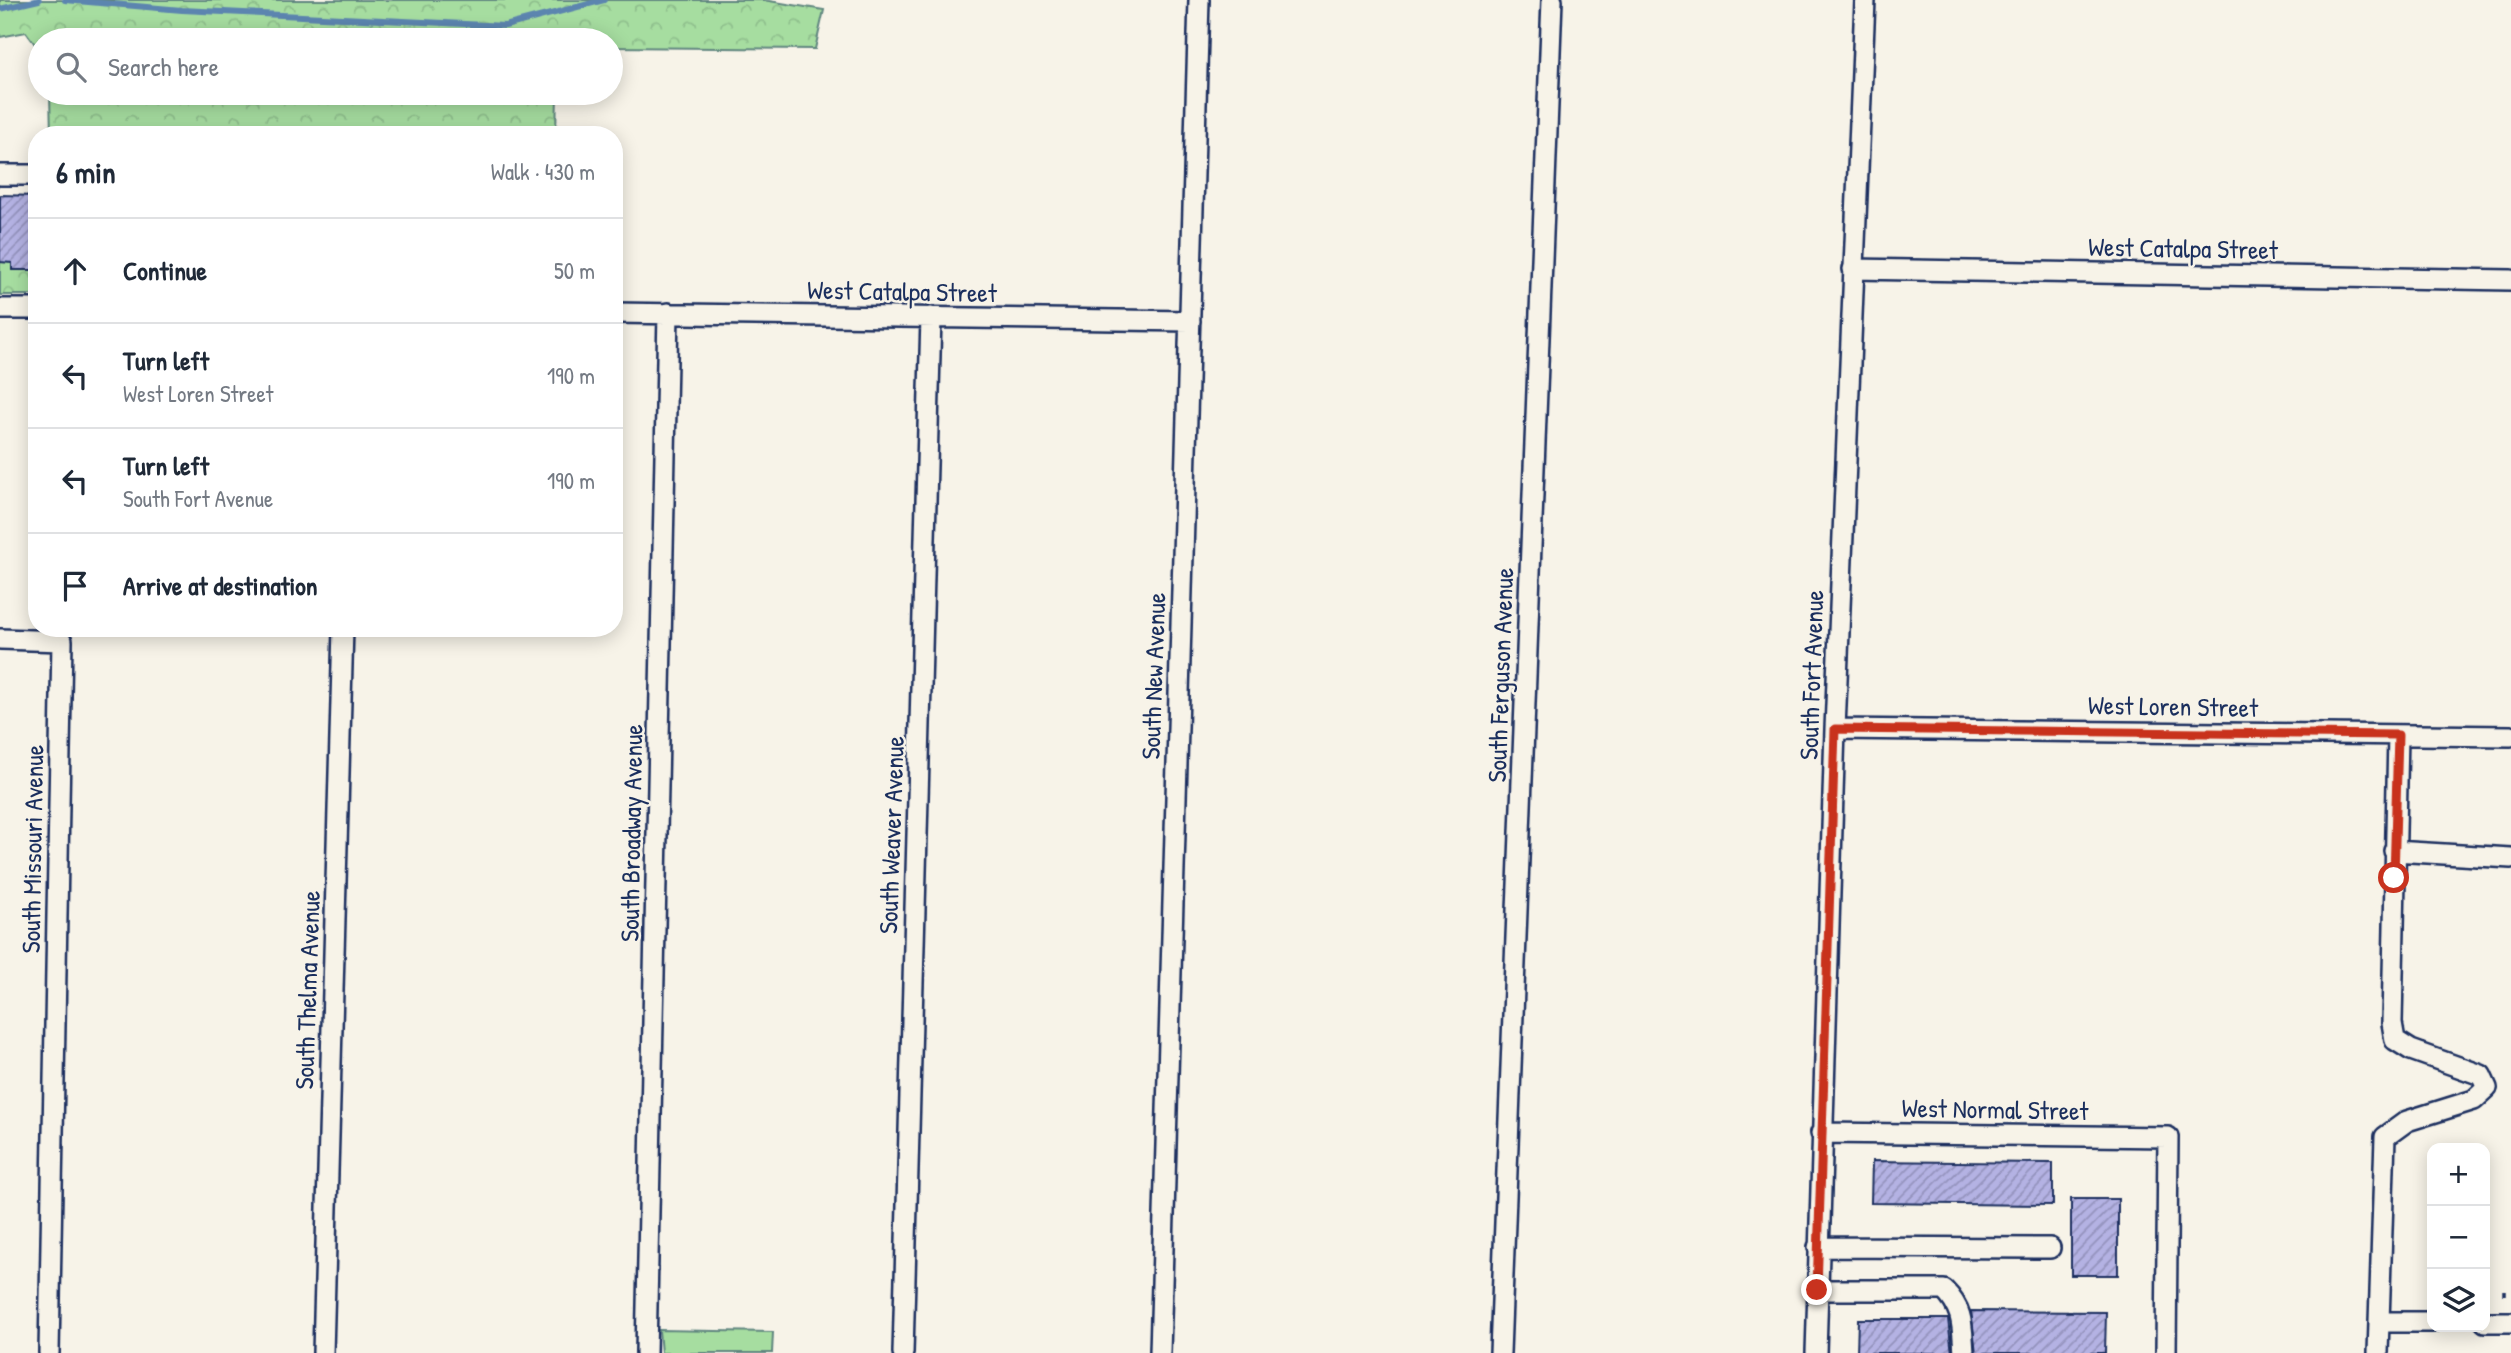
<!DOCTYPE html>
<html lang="en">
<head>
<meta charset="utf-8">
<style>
  :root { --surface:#fff; --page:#f6f6f7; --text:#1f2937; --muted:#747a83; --line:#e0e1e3 }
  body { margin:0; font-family:"Patrick Hand",sans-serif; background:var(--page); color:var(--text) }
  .controls { position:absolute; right:21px; bottom:21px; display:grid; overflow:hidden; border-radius:14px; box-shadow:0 4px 18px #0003 }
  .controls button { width:63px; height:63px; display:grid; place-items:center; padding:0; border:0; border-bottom:2px solid var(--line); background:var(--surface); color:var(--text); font:35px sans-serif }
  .stop { position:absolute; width:21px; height:21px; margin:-16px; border:5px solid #c8321e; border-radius:50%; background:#fff }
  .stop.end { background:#c8321e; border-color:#fff; box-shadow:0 2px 7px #0008 }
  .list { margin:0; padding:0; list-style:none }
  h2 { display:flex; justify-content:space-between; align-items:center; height:91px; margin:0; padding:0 28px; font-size:30px }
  h2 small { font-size:23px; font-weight:400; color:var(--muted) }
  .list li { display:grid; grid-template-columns:46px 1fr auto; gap:21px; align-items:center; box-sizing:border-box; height:105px; padding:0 28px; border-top:2px solid var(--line) }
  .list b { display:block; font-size:26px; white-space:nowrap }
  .list p { margin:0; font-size:23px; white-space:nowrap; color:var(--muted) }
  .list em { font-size:23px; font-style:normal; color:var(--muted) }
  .icon { flex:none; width:38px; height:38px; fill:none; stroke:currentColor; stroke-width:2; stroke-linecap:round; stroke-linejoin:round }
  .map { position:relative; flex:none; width:2511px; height:1353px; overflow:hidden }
  .search { position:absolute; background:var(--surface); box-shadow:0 4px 18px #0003; left:28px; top:28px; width:595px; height:77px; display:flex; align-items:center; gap:18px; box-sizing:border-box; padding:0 24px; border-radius:38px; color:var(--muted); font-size:26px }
  .panel { position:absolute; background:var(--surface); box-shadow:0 4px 18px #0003; left:28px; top:126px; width:595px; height:511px; border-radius:28px }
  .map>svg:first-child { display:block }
</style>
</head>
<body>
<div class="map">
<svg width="2511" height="1353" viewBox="0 0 2511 1353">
  <defs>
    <pattern id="forest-crowns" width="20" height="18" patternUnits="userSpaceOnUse" patternTransform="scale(1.75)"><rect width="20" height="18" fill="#a6dda0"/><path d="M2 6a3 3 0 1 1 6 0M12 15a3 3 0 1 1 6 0" fill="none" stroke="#8ebe8c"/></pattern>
    <pattern id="building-hatch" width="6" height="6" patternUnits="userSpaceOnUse" patternTransform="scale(1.75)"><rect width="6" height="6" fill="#b4b2e3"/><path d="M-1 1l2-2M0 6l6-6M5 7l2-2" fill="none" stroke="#9291bb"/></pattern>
  </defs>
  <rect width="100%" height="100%" fill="#f7f3e8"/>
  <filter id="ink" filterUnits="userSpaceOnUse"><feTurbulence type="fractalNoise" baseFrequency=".0143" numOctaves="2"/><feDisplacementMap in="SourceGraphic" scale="14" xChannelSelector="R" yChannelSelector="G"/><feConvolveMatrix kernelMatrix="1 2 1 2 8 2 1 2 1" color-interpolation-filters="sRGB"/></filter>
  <g filter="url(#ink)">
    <path fill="#a6dda0" stroke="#60867f" stroke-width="2" d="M659,1330l114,2 -1,21h-111z"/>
    <path fill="url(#forest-crowns)" stroke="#60867f" stroke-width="2" d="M0,0h763l61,10 -9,39 -204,-2v-7h-571v11l-14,-19 -26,5z
      M50,93h507l-1,42h-505z
      M0,260h37v35h-37z"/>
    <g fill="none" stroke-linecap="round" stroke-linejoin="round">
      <path stroke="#5c85af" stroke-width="6" d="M65,0l117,10 323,16 99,-26
        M0,9l39,-9"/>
    </g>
    <path fill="url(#building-hatch)" stroke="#1b2f5e" stroke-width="2" d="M0,195l37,1v74h-25v-7l-12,-1z
      M1872,1161l181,2v42l-182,-2z
      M2071,1199h47v76h-47z
      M1971,1311l135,1 -1,41h-129z
      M1858,1319h90l4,34h-95z"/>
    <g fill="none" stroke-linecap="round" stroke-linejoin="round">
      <g stroke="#1b2f5e" stroke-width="24">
        <path id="minor" d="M0,175h37
          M1853,269l658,11
          M0,309h37
          M614,313l576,8
          M0,639l62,2 -13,712
          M1835,729l676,7
          M2394,851l117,7
          M1821,1133l347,4 -2,216
          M1818,1247l232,1
          M1817,1290h127c20,20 18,36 20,63
          M2379,1322h53
          M2485,1322h26
          M323,1353l20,-725
          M646,1353l22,-1040
          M903,1353l28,-1036
          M1160,1353l39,-1353
          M1500,1353l52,-1353
          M1816,1353l19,-624 30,-729
          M2378,1353l7,-216 22,-16 67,-21 13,-12 -6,-13 -70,-25 -16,-10 -3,-17 6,-288"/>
      </g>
      <path stroke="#1b2f5e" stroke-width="3.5" stroke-dasharray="5 5" stroke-linecap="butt" d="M2504,1290v9"/>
      <use href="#minor" stroke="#f7f3e8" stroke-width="19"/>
    </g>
  </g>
  <g fill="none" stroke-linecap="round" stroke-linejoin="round" filter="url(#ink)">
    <path stroke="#c8321e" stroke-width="9" d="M1817,1290l18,-561 563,6 -4,143"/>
  </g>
  <g text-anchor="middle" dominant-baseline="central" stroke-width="5" stroke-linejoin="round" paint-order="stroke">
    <g font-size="26" fill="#1b2f5e" stroke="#f7f3e8">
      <text transform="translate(2183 248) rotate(1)">West Catalpa Street</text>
      <text transform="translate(902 291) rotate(1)">West Catalpa Street</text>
      <text transform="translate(1500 675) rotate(-88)">South Ferguson Avenue</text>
      <text transform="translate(1811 675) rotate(-88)">South Fort Avenue</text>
      <text transform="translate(1153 676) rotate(-88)">South New Avenue</text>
      <text transform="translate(2173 706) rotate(1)">West Loren Street</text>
      <text transform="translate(631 833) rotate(-89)">South Broadway Avenue</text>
      <text transform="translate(891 835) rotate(-88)">South Weaver Avenue</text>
      <text transform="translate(32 849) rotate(-89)">South Missouri Avenue</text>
      <text transform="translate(307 990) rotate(-88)">South Thelma Avenue</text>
      <text transform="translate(1995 1109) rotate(1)">West Normal Street</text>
    </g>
  </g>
</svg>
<div class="controls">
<button>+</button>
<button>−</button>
<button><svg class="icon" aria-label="layers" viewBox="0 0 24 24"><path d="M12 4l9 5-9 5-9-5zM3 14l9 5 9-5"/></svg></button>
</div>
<div class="stop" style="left:2394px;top:878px"></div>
<div class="stop end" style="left:1817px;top:1290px"></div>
<div class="search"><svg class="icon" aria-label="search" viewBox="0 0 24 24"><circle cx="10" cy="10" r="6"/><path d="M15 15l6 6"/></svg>Search here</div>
<section class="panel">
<h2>6 min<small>Walk · 430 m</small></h2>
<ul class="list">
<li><svg class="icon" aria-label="ahead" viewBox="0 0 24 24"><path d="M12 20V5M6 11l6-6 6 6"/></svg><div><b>Continue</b></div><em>50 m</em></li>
<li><svg class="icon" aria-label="left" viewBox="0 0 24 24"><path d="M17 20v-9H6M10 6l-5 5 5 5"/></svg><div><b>Turn left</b><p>West Loren Street</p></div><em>190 m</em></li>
<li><svg class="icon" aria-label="left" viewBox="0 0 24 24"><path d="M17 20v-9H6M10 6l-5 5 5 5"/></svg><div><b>Turn left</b><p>South Fort Avenue</p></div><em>190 m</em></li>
<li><svg class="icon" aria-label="arrive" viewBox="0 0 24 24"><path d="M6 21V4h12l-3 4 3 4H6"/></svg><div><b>Arrive at destination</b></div></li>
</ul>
</section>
</div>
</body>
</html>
